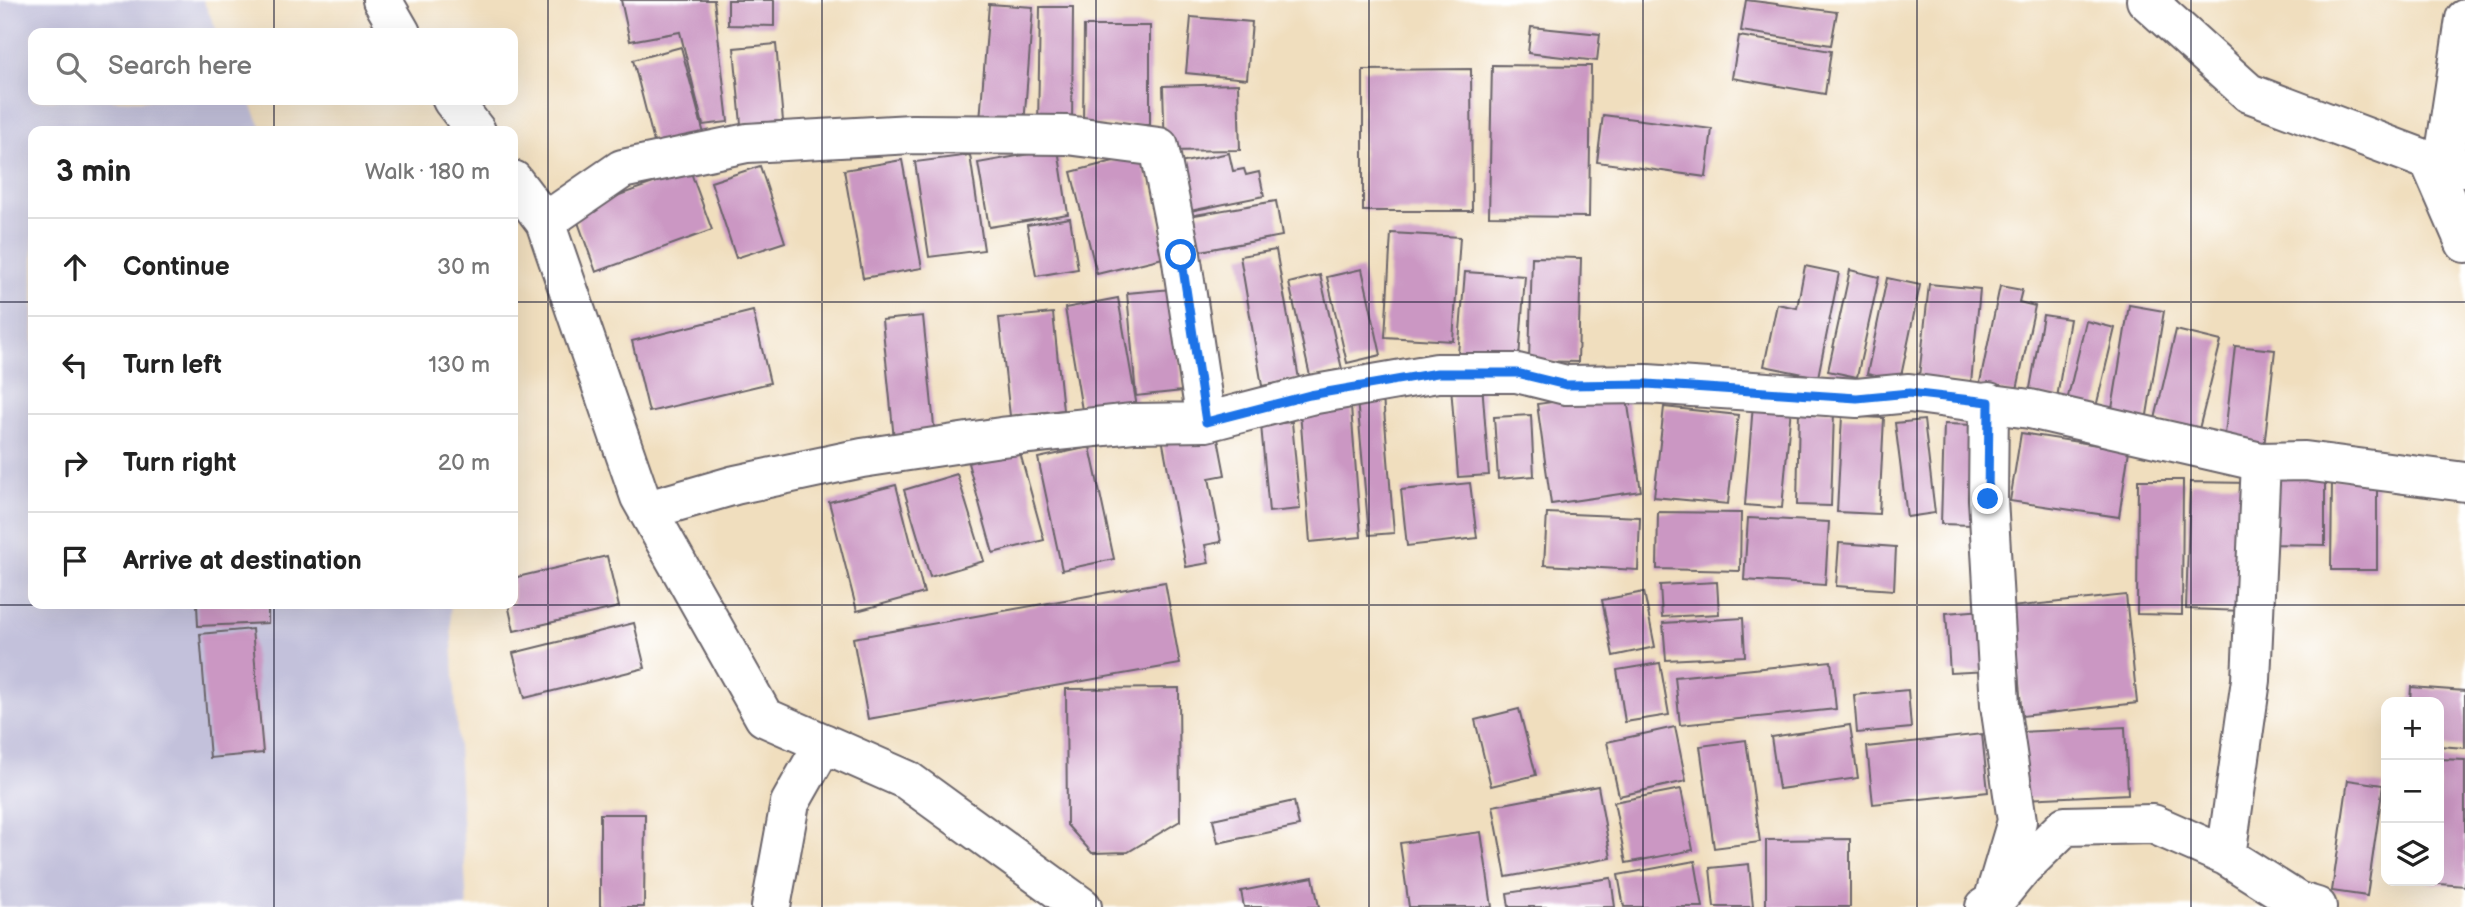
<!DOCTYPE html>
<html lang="en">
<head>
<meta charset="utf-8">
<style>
  :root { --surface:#fff; --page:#f6f6f6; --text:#222; --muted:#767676; --line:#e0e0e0 }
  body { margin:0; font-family:"Balsamiq Sans",sans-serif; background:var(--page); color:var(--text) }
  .controls { position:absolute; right:21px; bottom:21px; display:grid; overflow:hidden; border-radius:14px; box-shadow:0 7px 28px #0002 }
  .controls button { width:63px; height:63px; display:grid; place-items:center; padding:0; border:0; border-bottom:2px solid var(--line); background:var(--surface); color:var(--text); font:35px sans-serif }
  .stop { position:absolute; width:21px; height:21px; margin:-16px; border:5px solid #1a73e8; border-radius:50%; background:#fff }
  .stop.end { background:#1a73e8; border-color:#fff; box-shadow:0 2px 7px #0008 }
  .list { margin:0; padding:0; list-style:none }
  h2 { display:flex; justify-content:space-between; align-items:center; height:91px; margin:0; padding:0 28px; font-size:30px }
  h2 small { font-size:23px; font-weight:400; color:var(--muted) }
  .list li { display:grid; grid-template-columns:46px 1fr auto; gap:21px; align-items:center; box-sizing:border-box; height:98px; padding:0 28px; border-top:2px solid var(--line) }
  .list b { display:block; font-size:26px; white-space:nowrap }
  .list em { font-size:23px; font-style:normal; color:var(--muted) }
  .icon { flex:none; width:38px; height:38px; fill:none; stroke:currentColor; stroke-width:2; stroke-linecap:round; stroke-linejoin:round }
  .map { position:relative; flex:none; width:2465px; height:907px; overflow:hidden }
  .search { position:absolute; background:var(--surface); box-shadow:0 7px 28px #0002; left:28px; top:28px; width:490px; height:77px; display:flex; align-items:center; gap:18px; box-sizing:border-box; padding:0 24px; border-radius:14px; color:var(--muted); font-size:26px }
  .panel { position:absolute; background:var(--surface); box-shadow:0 7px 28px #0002; left:28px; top:126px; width:490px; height:483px; border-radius:14px }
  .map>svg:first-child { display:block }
</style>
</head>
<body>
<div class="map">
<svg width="2465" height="907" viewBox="0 0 2465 907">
  <rect width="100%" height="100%" fill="#fff"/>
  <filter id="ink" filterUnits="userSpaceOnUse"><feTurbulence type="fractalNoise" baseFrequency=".0143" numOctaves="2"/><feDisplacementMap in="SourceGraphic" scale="14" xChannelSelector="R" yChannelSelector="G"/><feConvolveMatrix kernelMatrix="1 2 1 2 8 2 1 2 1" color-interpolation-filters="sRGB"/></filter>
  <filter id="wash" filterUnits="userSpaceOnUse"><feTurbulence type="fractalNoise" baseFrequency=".00686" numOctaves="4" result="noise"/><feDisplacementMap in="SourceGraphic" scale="28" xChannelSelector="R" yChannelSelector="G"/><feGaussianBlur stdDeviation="1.57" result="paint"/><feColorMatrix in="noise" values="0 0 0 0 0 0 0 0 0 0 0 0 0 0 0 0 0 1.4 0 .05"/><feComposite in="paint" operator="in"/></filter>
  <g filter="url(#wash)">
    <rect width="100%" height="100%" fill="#f0debe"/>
    <path fill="#c3c1db" d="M0,0h203l15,33h-185v67h216l14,31h-230v473h417l17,303h-467z"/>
    <g id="blocks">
      <path fill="#cb97c3" d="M621,0h93l14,122 -25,3 -23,-93 -50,9z
        M728,0h46v26l-46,-1z
        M1746,0l91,12 -6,33 -90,-14z
        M989,4l44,3 -9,118 -44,-4z
        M1040,7h33l-1,122h-34z
        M1191,17l61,5 -5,57 -61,-6z
        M1084,26h66v99h-67z
        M1531,27l69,7 -3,27 -69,-8z
        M1739,36l92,15 -6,43 -93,-16z
        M776,44l7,77 -42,3 -7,-76z
        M681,47l23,87 -49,12 -22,-86z
        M1492,65l99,1 -2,151 -100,-1z
        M1471,69l1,142h-109v-141z
        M1238,84l2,66 -75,1 -2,-65z
        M1603,115l109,14 -6,48 -109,-15z
        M1058,149l10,65 -79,13 -11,-64z
        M1229,153l4,18 11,-2 2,6 13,-3 5,24 -84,17 -10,-48z
        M1141,154l26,103 -70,17 -26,-102z
        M970,155l14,95 -55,7 -14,-95z
        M902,160l20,108 -59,10 -19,-108z
        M760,166l25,76 -49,16 -25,-76z
        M690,170l22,60 -116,42 -22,-61z
        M1276,201l6,35 -87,16 -6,-36z
        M1070,218l8,51 -42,7 -9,-51z
        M1391,233l69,4 -7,104 -68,-4z
        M1276,250l23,129 -37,7 -22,-130z
        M1532,257l49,1 -3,104 -49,-1z
        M1805,266l34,7 -21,104 -54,-11 13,-62 20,4z
        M1362,269l19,86 -34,8 -20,-86z
        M1850,270l29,7 -22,100 -29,-6z
        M1465,272l60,4 -6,83 -61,-5z
        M1320,275l22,94 -32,7 -21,-93z
        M1887,278l33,7 -20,96 -33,-7z
        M1929,284l51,5 -9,94 -52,-6z
        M2000,286l22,4 -3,12 16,4 -19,88 -37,-7z
        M1172,289l10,102 -46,5 -9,-103z
        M1118,298l19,109 -54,9 -18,-108z
        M2129,305l35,6 -18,110 -35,-6z
        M753,311l17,72 -121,29 -17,-71z
        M1053,313l10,97 -53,6 -11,-98z
        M2043,315l27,4 -13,79 -28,-4z
        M923,316l12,120 -41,3 -12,-119z
        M2086,321l29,7 -19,79 -29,-6z
        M2176,330l45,11 -22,88 -44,-10z
        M2235,346l40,4 -11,97 -40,-4z
        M1482,383l7,92 -31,2 -7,-91z
        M1626,392l15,99 -90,13 -14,-100z
        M1383,397l11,136 -25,2 -12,-136z
        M1753,404l38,3 -9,101 -37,-3z
        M1351,407l10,130 -51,5 -10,-131z
        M1664,407l74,8 -10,89 -74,-7z
        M1799,410l35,2 -3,94 -34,-1z
        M1531,415l3,61 -36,3 -4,-62z
        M1842,416l42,2 -5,96 -42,-2z
        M1924,420l11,93 -28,4 -12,-94z
        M1292,422l8,87 -31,3 -8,-87z
        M1944,424l32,1 -3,100 -32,-1z
        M1216,428l9,47 -16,3 12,64 -16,3 4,18 -23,4 -24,-129z
        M2021,433l108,17 -10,67 -109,-16z
        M1090,447l24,112 -52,11 -24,-112z
        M1019,449l25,91 -51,13 -25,-90z
        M2270,473h55v72l-56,-1z
        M957,474l27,87 -54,16 -26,-87z
        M2332,479h45v91h-46z
        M2138,480h45l-1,135 -45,-1z
        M2190,482l59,1 -4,128 -59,-2z
        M1470,483l7,55 -70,8 -6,-56z
        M896,485l28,108 -67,18 -28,-109z
        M1658,512l83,1 -1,58 -83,-2z
        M1547,513l93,4 -2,53 -94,-5z
        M1748,518l81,4 -4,63 -81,-5z
        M1839,543l57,4 -2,43 -58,-4z
        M607,556l12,51 -105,24 -6,-27h5v-26z
        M1165,582l15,82 -312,55 -15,-81z
        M1717,582l2,32 -57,3 -2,-32z
        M1644,592l11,55 -42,9 -11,-56z
        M2126,595l11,108 -115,13 -10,-109z
        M197,604h71v19l-70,3z
        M1984,610l5,61 -39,2 -4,-60z
        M1743,618l2,38 -79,4 -3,-37z
        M634,623l11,45 -120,30 -12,-45z
        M252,629l11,124 -53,5 -10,-124z
        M1831,661l5,48 -156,16 -5,-48z
        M1660,663l9,52 -44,7 -8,-52z
        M2411,687l54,4v57l-26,-2v-44h-29z
        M1179,688l1,133 -52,31 -36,1 -25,-28 -1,-136z
        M1908,690l3,38 -54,5 -3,-38z
        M1519,709l17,66 -45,11 -16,-66z
        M1850,725l8,53 -79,11 -8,-52z
        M1675,727l11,54 -67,15 -12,-54z
        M2125,727l3,67 -104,5 -3,-67z
        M1982,734l6,58 -115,12 -6,-57z
        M1746,740l14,102 -46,6 -14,-102z
        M2439,759l26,1v126l-39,-3 13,-2z
        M2348,780l35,5 -16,111 -35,-5z
        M1598,786l13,72 -105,19 -13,-71z
        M1681,789l12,61 -67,13 -12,-61z
        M1294,801l5,25 -81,17 -5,-24z
        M600,814h45l-1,93h-44z
        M1481,832l11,75h-83l-9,-64z
        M1850,839v68h-84v-67z
        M1695,861l8,46h-79l-6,-32z
        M1749,864l4,43h-39l-4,-39z
        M1313,877l6,30h-75l-3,-16z
        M1611,878l4,29h-106l-2,-14z"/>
    </g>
  </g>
  <g filter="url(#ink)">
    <use href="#blocks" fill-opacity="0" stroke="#6a6469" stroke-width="2"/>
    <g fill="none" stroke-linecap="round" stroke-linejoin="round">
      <g stroke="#6a6469" stroke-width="42">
        <path id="minor" d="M382,0l19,33
          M2146,0l103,93 194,73 22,2
          M452,100l24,31
          M2429,160l36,83
          M2443,166l22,-147
          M513,180l32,42 95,275 124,220 143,63 175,127
          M545,222l77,-53 125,-26 165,-9 155,1 92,12 22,108 25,167
          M648,510l87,-25 127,-27 139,-21 132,-14 73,-1 104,-27 127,-22h80l49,12 81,-1 210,14 52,-5 121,16 231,53 44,-1 160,21
          M2226,856l25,-176 10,-218
          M1999,896l23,-28 43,-42 88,-2 73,32 71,45 20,6
          M771,907l19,-104 34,-60
          M1985,907l7,-2 25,-84 -17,-116 -12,-206 1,-97"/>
      </g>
      <use href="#minor" stroke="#fff" stroke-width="38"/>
    </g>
  </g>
  <g fill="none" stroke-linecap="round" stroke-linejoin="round" filter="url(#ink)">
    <path stroke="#1a73e8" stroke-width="9" d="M1181,255l25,167 104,-27 127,-22h80l49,12 81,-1 210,14 52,-5 80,9 -1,97"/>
  </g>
  <path fill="none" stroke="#22223b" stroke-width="2" stroke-opacity="0.55" d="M274,0v33M548,0v907M822,0v907M1096,0v907M1369,0v907M1643,0v907M1917,0v907M2191,0v907M274,100v31M0,302h33M513,302h1952M274,604v303M0,605h2465"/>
</svg>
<div class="controls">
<button>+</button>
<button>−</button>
<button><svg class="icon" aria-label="layers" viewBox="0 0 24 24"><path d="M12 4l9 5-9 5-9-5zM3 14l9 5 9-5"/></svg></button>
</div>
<div class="stop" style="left:1181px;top:255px"></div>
<div class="stop end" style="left:1988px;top:499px"></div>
<div class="search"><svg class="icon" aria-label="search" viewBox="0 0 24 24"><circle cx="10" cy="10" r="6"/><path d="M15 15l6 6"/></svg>Search here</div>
<section class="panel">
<h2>3 min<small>Walk · 180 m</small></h2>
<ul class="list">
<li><svg class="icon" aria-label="ahead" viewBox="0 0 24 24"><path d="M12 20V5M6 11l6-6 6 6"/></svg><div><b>Continue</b></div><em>30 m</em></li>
<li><svg class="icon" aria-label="left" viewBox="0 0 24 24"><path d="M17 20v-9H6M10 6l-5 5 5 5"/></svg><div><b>Turn left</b></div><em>130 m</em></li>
<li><svg class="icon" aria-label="right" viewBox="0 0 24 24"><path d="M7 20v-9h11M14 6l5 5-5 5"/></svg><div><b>Turn right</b></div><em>20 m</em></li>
<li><svg class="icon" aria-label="arrive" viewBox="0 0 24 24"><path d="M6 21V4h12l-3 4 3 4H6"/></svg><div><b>Arrive at destination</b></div></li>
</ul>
</section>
</div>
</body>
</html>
